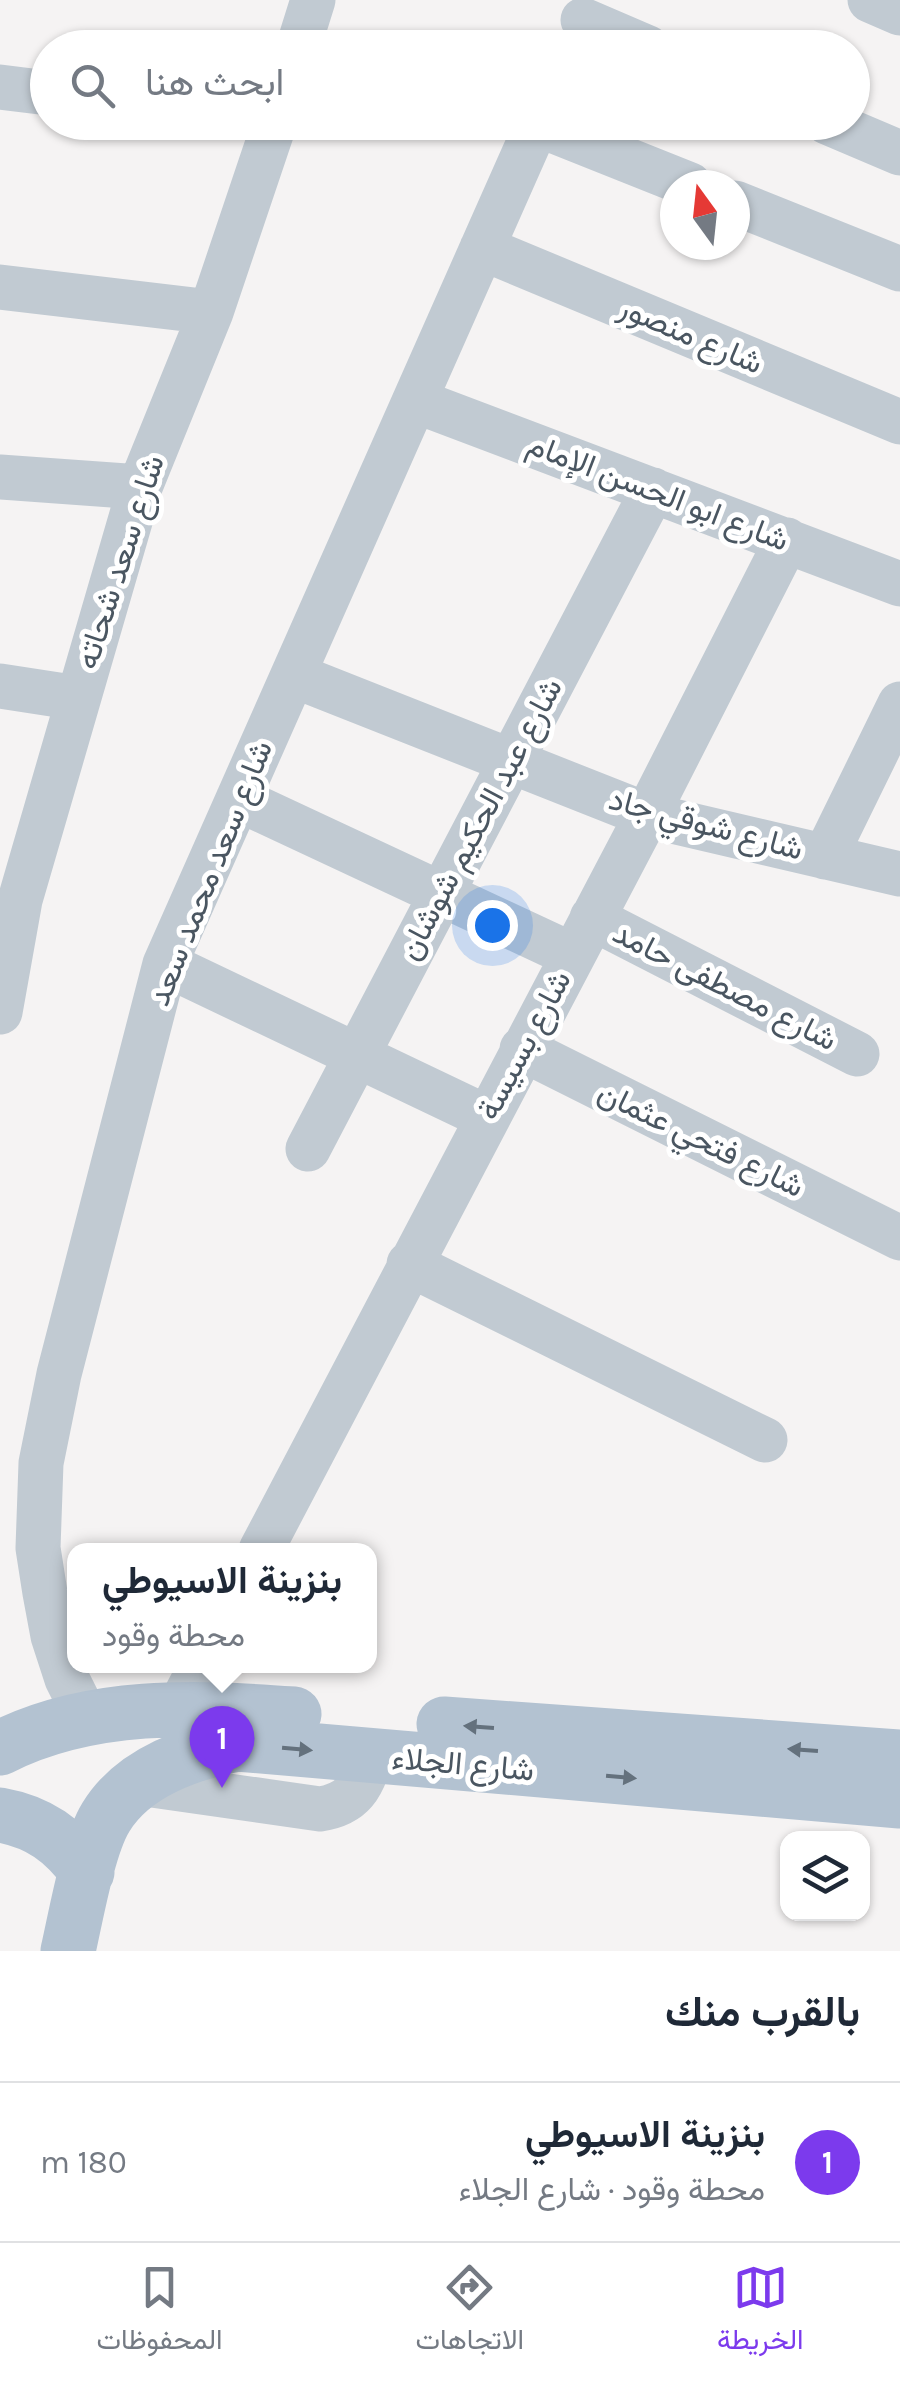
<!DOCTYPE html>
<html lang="ar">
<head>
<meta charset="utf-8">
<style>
  :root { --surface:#fff; --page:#f6f6f7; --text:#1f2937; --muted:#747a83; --line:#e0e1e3; --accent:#7c3aed }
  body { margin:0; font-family:Karla,Vazirmatn,sans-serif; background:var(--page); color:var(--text); direction:rtl }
  .controls { position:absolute; right:30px; bottom:30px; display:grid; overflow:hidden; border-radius:20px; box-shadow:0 2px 8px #0004 }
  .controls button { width:90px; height:90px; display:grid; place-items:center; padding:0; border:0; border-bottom:2px solid var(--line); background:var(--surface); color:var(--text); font:50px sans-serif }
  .compass { position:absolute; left:660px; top:170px; width:90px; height:90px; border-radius:50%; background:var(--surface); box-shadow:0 2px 8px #0004; rotate:345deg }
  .you { position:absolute; left:492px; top:925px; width:35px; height:35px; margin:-25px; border:8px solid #fff; border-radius:50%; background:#1a73e8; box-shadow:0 0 0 15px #1a73e833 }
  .badge { display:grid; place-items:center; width:65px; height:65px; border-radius:50%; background:var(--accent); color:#fff; font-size:32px; font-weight:700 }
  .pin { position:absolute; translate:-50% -82px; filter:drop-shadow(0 2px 5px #0008) }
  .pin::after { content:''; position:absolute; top:52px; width:35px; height:30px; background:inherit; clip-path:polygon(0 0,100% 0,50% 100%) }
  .popup { position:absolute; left:67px; top:1543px; width:310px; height:130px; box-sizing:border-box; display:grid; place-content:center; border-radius:20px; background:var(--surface); filter:drop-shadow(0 2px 8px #0005); font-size:32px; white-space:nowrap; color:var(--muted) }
  .popup b { font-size:38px; color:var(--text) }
  .popup::after { content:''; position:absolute; left:50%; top:100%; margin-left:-20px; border:20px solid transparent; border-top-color:var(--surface) }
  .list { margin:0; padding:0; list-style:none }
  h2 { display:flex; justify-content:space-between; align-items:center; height:130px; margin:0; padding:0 40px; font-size:42px }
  h2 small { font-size:32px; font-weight:400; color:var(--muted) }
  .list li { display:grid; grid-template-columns:65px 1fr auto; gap:30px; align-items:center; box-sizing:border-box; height:160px; padding:0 40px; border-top:2px solid var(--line) }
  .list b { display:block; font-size:38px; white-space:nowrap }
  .list p { margin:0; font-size:32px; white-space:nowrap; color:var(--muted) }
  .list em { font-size:32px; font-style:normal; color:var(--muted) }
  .icon { flex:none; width:55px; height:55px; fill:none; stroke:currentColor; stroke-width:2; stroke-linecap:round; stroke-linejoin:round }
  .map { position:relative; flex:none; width:900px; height:1951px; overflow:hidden; direction:ltr }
  .search { position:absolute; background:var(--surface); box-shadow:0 2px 8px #0004; left:30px; right:30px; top:30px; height:110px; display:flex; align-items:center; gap:25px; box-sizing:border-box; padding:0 35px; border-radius:55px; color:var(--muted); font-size:38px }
  .sheet { height:290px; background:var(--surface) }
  nav { display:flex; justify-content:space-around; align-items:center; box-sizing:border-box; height:140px; border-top:2px solid var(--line); background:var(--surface); font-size:28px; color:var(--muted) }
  nav a { display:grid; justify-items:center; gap:5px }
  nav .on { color:var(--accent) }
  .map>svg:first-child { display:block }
</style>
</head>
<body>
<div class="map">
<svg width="900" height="1951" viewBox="0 0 900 1951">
  <rect width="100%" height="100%" fill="#f5f3f3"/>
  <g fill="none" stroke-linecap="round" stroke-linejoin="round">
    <path stroke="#c1cad2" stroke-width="45" d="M870,0l30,13
      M583,20l65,28
      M298,48l15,-48
      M0,87l48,6
      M827,122l73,31
      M537,124l153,61
      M735,203l165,66
      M482,248l418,174
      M0,287l211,25
      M416,401l484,183
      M0,477l140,10
      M293,675l354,140 253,59
      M0,686l78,12
      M238,799l334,156
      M825,857l75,-153
      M592,918l265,136
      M165,964l321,153
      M0,1012l20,-112 120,-413 71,-175 64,-190
      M522,1049l378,189
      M308,1149l345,-659
      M409,1264l356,176
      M261,1550l386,-735 140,-275
      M179,1708l22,-42
      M87,1719l-20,-40 -14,-43 -8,-43 -7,-45 3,-85 18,-89 106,-410 373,-842
      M138,1783l182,26c33,-5 43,-23 51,-53"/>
    <path stroke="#b3c2d1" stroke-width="55" d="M444,1724l456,33
      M0,1748c90,-46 196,-41 294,-34
      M0,1815c39,7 64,25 87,57
      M68,1951c8,-35 20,-105 38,-134 27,-44 83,-64 132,-73l662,57"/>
  </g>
  <defs><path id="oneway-solid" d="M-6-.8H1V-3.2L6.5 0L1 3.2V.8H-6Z" transform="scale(2.5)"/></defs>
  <g fill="#64717d">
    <use href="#oneway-solid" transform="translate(479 1727) rotate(-176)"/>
    <use href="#oneway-solid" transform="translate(297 1749) rotate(5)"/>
    <use href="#oneway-solid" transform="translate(803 1750) rotate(-176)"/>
    <use href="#oneway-solid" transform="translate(621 1777) rotate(5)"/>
  </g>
  <g text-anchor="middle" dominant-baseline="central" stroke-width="10" stroke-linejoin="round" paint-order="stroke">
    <g font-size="32" fill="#4a5661" stroke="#fff">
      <text transform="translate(691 335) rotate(23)">شارع منصور</text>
      <text transform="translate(658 492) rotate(21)">شارع ابو الحسن الإمام</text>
      <text transform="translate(120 562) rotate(-72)">شارع سعد شحاته</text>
      <text transform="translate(480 819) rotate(-62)">شارع عبد الحكيم شوشان</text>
      <text transform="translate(706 824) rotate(15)">شارع شوقي جاد</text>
      <text transform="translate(210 873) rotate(-68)">شارع سعد محمد سعد</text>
      <text transform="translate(725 986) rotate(27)">شارع مصطفى حامد</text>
      <text transform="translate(524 1045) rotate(-62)">شارع بسيسة</text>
      <text transform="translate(701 1139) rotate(26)">شارع فتحي عثمان</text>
      <text transform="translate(463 1764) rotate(5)">شارع الجلاء</text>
    </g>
  </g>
</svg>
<div class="controls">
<button><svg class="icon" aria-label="layers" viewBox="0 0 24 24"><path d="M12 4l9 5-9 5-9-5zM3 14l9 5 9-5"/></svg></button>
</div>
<svg class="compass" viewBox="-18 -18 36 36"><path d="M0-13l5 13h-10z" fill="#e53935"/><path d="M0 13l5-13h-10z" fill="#747a83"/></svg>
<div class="you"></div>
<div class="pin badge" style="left:222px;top:1788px">1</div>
<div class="popup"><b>بنزينة الاسيوطي</b>محطة وقود</div>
<div class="search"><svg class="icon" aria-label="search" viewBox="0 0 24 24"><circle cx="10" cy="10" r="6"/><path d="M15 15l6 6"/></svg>ابحث هنا</div>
</div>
<section class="sheet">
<h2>بالقرب منك<small></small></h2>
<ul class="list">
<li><span class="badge">1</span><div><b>بنزينة الاسيوطي</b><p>محطة وقود · شارع الجلاء</p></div><em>180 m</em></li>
</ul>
</section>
<nav>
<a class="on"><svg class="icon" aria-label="map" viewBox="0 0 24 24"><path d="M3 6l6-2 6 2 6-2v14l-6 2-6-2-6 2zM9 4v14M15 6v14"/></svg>الخريطة</a>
<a><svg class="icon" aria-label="directions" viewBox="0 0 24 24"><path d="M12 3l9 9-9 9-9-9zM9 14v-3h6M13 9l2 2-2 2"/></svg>الاتجاهات</a>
<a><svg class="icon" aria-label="saved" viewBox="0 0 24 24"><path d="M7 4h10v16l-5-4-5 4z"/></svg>المحفوظات</a>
</nav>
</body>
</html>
